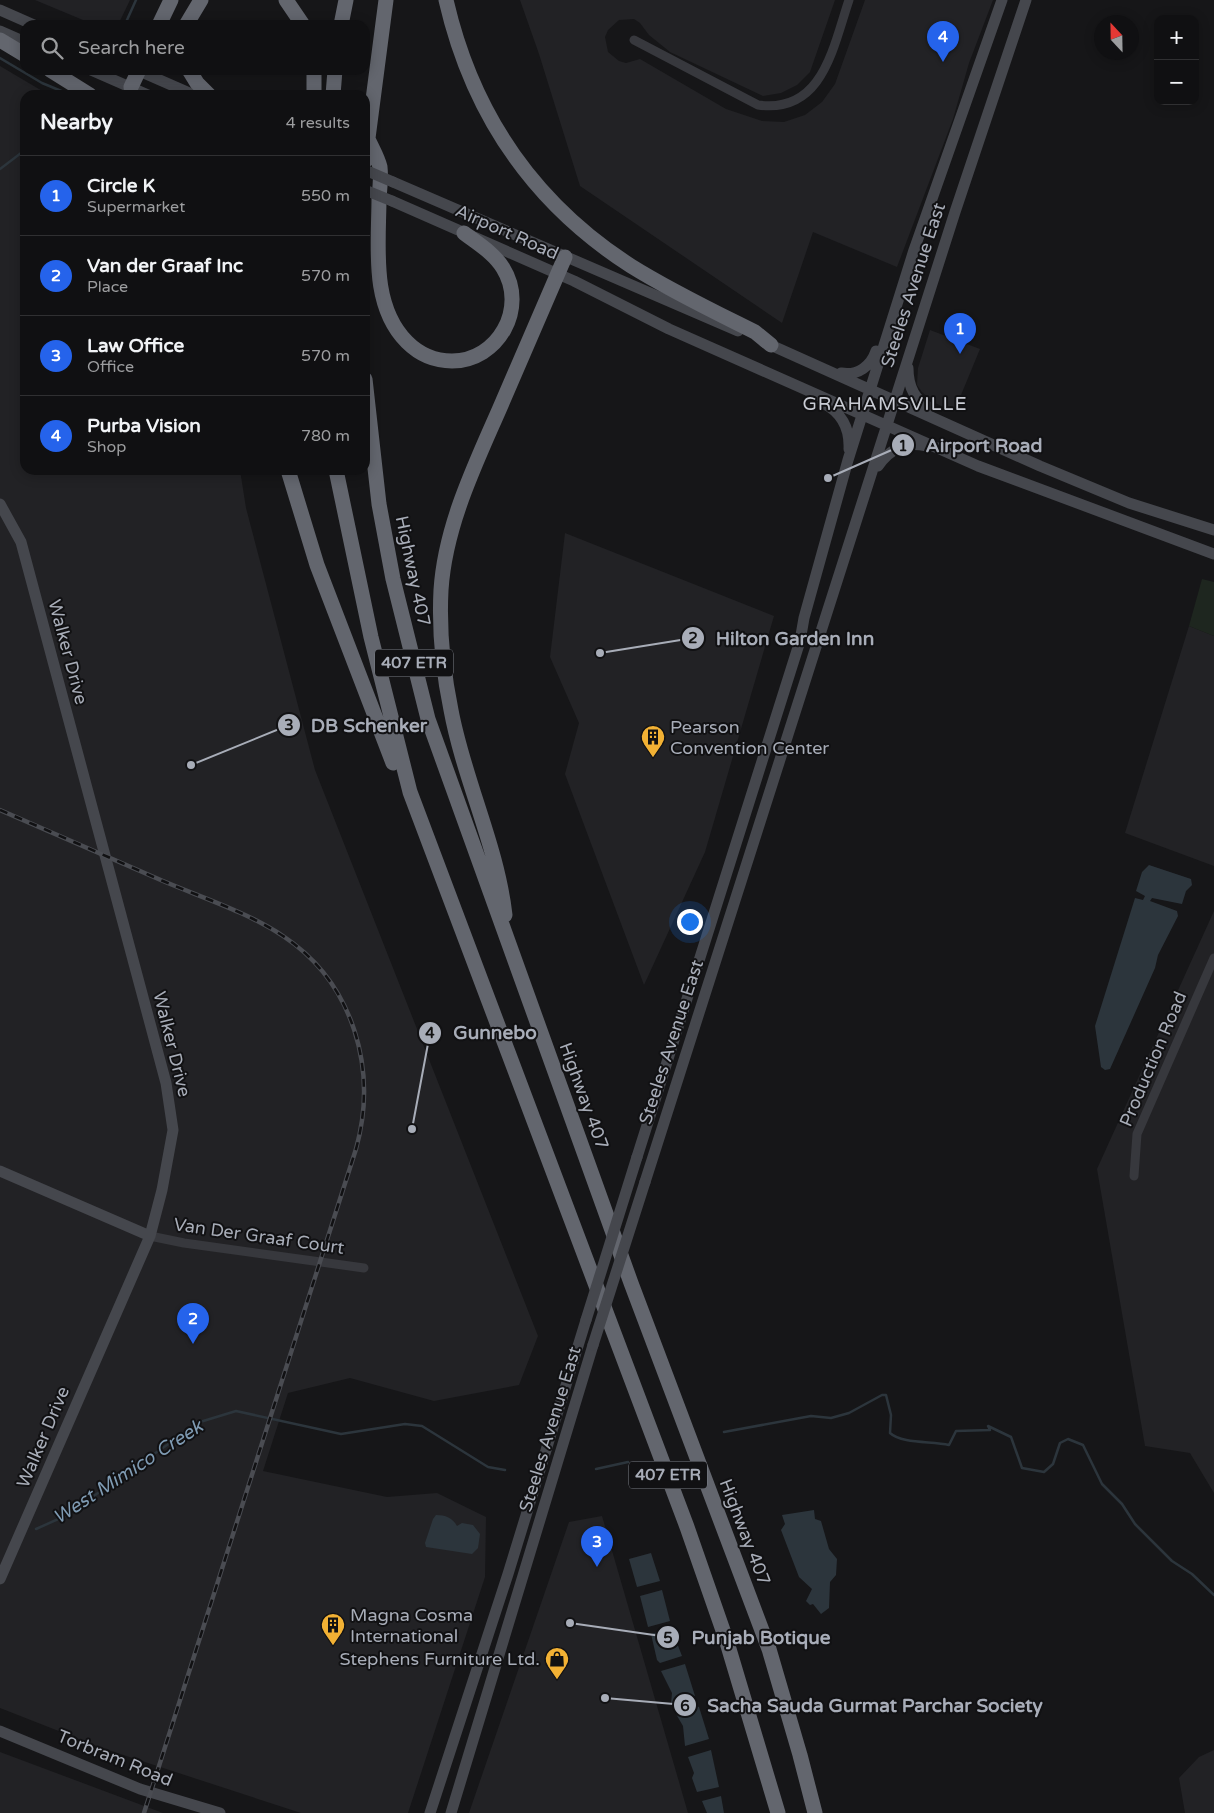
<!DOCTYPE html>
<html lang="en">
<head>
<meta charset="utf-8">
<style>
  :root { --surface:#101012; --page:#19191b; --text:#f1f3f6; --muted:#9c9d9f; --line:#303032; --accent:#2563eb }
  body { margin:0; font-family:"Varela Round",sans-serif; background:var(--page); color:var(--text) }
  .controls { position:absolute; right:15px; top:15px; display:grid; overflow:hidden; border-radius:10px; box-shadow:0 2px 12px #0003 }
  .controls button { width:45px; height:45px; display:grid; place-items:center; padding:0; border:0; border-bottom:1px solid var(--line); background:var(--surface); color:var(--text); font:25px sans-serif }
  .compass { position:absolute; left:1094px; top:15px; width:45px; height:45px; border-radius:50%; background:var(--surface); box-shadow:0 2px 12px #0003; rotate:338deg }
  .you { position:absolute; left:689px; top:921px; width:18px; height:18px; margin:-12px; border:4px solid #fff; border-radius:50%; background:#1a73e8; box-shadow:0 0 0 8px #1a73e833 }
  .badge { display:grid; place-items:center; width:32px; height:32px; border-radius:50%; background:var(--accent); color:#fff; font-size:16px; font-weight:700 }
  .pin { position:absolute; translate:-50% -41px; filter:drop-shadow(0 1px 2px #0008) }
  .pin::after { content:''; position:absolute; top:26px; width:18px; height:15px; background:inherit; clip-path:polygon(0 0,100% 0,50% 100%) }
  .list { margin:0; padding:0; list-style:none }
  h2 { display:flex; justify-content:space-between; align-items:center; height:65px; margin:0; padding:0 20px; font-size:21px }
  h2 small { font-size:16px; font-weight:400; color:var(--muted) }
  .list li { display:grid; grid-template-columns:32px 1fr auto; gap:15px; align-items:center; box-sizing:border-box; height:80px; padding:0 20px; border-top:1px solid var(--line) }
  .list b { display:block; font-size:19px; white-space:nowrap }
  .list p { margin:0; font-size:16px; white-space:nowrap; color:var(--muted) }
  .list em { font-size:16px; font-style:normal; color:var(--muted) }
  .icon { flex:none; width:28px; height:28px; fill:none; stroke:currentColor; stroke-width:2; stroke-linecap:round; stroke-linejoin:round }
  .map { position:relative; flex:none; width:1214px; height:1813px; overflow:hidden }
  .search { position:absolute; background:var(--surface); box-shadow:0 2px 12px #0003; left:20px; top:20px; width:350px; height:55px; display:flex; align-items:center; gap:12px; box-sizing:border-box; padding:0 18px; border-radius:15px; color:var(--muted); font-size:19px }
  .panel { position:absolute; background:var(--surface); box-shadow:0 2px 12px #0003; left:20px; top:90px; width:350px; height:385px; border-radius:15px }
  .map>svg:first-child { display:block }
</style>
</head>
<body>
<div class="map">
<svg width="1214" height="1813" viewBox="0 0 1214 1813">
  <rect width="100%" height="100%" fill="#161618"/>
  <path fill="#222225" d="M35,0h95l-12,25h-23z
    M520,0h315l-25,72 -13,13 -16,8 -18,3 -93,-44 -21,-17 -9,-12 -6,-4 -15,1 -11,10 -3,7 3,15 11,9 7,2 14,-4 86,50 36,12 22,1 21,-7 17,-13 13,-18 30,-84h128l-24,63 -16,56 -56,148 -84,-35 -31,91 -202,-137 -41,-132z
    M0,66l49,29h-24v375h215l6,38 69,262 223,566 -19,49 -85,16 -84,-23 -62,15 -25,78 124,26 50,-4 49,24 -1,60 -77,236h-107l-199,-65 -102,-40z
    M930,330l50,19 -26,63 -21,-10 -11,-10 -5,-7 1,-17z
    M565,533l209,83 -69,236 -61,133 -79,-211 14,-51 -29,-66z
    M1189,626l25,10v230l-89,-33z
    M1214,911v582l-24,-40 -45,-7 -48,-277z
    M602,1516l86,297h-219l100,-291z
    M1214,1750v63h-29l-6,-35 20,-21z
    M0,1752l163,61h-163z"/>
  <path fill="#1e261f" d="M1202,579l12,3v54l-25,-10z"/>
  <path fill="#2c353c" d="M1149,865l42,14 1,6 -6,6 -4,13 -30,-6 -2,3 27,10 1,5 -20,39 -3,13 -45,101 -5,1 -4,-3 -6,-41 40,-128 8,2 2,-4 -9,-5 6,-19z
    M814,1510l1,9 6,2 8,28 8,10 -1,16 -6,7 -1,26 -8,6 -8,-10 -3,1 -4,-4 6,-12 -13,-12 -18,-47 4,-6 -3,-9z
    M436,1515c9,0 17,3 21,11l5,-3 11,2 7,9 -2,14 -6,6 -46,-7 -1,-4 8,-24z
    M651,1553l9,28 -23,6 -8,-28z
    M662,1590l8,31 -22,6 -8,-31z
    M671,1628l11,28 -22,7 -3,-3 -6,-26z
    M685,1664l10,32 -24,8 1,-11 -11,-22z
    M696,1706l3,1 10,32 -24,7 -2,-20 -7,-12z
    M711,1750l8,37 -22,5 -5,-14 2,-5 -6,-16z
    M721,1796l3,17h-17l-5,-12z"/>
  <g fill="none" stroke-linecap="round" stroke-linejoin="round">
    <path stroke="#2c353c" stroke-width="2.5" d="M127,20l9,-20
      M0,58l42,25 29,12
      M0,169l25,-19
      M724,1432l87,-16 20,2 18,-5 33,-18h4l5,20 -1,18c12,11 41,8 59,12l7,-14 34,-1 -2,-4 23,11 11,31 22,4 9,-8 7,-21 8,-4 15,6 19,39 20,20 13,20 37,37 20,13 22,21
      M596,1469l32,-7
      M36,1529l29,-13 135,-94 36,-11 105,23 64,-10 17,2 66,41 17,3"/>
    <path stroke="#37383d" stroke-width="9" d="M634,40l124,65c65,9 75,-58 91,-105
      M1134,1176l3,-42 77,-176
      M150,1236l34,7 180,25"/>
    <path stroke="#45474d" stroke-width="11" d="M0,10l34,15
      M0,31l25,11
      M91,70l57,25
      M137,70l57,25
      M393,182l345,149
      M392,201l182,80 95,48 309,137 236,88
      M764,342l276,124 89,37 85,27
      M908,368c0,17 6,32 22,40
      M841,373c17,3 30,-7 35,-22
      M823,403c18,9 27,25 26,46
      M878,466c12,-17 27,-25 48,-20
      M0,504l21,38 145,541 7,47 -11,60 -12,46 -150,343
      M637,1157l163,-516 4,-23 44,-158 66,-210 88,-250
      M0,1171l150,65
      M645,1182l310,-970 71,-212
      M0,1731l140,58 80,24
      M430,1813l78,-239 78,-254
      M451,1813l142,-468"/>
    <path stroke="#63666e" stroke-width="15" d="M286,0l17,25
      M446,0c26,113 87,203 185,266 40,25 82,45 124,66l16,13
      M159,25l12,-25
      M186,25l15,-25
      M341,25l5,-25
      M0,40l25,15
      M50,70l40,25
      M189,70l8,13 12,12
      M314,70v25
      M131,87l8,-17
      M333,95l2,-25
      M368,139c4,9 10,19 12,28 1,9 0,21 -1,30 0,48 -9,108 28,145 12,12 28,19 45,19 46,0 76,-53 51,-93 -9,-15 -26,-25 -39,-35
      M365,161l21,-161
      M365,379l14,125 14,75 35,140 203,564 138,366 31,106 15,58
      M288,470l29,95 76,198
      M336,470l35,167 39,155 277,735 39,112 52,174
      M505,915c-8,-70 -41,-135 -54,-205 -8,-39 -12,-81 -10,-120 4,-63 33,-123 58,-180 22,-51 44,-102 66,-153"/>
    <g stroke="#4a4c52" stroke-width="4.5">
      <path id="rail" d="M0,810c54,23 108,47 163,71 40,17 84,31 120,55 71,47 95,134 73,213l-212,664"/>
    </g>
    <use href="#rail" stroke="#111113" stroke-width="2.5" stroke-dasharray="8" stroke-linecap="butt"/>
    <path stroke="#45474d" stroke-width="11" d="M365,170l28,12
      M365,190l27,11
      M586,1320l51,-163
      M593,1345l52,-163"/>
  </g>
  <defs>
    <g id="building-pin" transform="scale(1.25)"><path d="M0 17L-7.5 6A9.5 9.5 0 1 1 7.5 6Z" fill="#f2b134" stroke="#111113"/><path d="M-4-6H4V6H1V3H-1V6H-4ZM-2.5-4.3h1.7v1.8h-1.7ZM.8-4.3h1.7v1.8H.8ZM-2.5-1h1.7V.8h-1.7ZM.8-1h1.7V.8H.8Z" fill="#111"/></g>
    <g id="shop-pin" transform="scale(1.25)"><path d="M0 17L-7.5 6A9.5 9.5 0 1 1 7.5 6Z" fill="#f2b134" stroke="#111113"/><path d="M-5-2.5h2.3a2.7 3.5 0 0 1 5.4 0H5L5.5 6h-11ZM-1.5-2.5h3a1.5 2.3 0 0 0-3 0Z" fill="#111"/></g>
  </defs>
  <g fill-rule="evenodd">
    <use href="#building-pin" x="653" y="737"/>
    <use href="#building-pin" x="333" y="1625"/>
    <use href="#shop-pin" x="557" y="1659"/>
  </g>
  <g text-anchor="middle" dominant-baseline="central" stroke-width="4" stroke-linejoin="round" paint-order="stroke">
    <g fill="#111113" stroke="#7b7e86" stroke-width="1">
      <rect x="375" y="649.5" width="78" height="27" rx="4"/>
      <rect x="629" y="1461.5" width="78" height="27" rx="4"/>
    </g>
    <g font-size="16" font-weight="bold" fill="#a8adb8">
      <text x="414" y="663">407 ETR</text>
      <text x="668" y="1475">407 ETR</text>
    </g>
    <g font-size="18" fill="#a8adb8" stroke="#111113">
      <text transform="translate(507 232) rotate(24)">Airport Road</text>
      <text transform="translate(913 285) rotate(-72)">Steeles Avenue East</text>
      <text transform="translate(413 571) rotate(78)">Highway 407</text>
      <text transform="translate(68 652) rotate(75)">Walker Drive</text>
      <text transform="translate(671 1042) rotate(-72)">Steeles Avenue East</text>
      <text transform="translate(172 1044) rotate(76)">Walker Drive</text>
      <text transform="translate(1153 1059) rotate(-67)">Production Road</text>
      <text transform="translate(584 1096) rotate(70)">Highway 407</text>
      <text transform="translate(259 1236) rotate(8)">Van Der Graaf Court</text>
      <text transform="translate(550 1429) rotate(-73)">Steeles Avenue East</text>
      <text transform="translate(43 1437) rotate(-67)">Walker Drive</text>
      <text transform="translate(745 1532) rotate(69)">Highway 407</text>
      <text transform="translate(115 1758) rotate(22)">Torbram Road</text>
    </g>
    <g font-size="18" fill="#a8adb8" stroke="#111113" text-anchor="start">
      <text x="670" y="727">Pearson<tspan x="670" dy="21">Convention Center</tspan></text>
      <text x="350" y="1615">Magna Cosma<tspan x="350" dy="21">International</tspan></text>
      <text x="540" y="1659" text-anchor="end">Stephens Furniture Ltd.</text>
    </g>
    <g font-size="19" letter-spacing="1" fill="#c9ccd4" stroke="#111113">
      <text x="885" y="404">GRAHAMSVILLE</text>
    </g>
    <g font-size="19" font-style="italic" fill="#7f9bb3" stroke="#111113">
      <text transform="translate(128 1472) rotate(-33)">West Mimico Creek</text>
    </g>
  </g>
  <path fill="none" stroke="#a8adb8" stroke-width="2" d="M828 478L903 445M600 653L693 638M191 765L289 725M412 1129L430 1033M570 1623L668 1637M605 1698L685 1705"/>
  <g fill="#a8adb8" stroke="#111113" stroke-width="2">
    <circle cx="828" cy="478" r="5"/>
    <circle cx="600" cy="653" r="5"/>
    <circle cx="191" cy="765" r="5"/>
    <circle cx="412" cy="1129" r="5"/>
    <circle cx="570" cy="1623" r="5"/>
    <circle cx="605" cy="1698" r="5"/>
    <circle cx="903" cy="445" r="12"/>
    <circle cx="693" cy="638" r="12"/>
    <circle cx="289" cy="725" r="12"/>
    <circle cx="430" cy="1033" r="12"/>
    <circle cx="668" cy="1637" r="12"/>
    <circle cx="685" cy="1705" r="12"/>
  </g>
  <g font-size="15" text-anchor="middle" font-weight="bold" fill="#111">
    <text x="903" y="451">1</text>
    <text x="693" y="643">2</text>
    <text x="289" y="730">3</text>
    <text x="430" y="1038">4</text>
    <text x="668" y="1643">5</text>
    <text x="685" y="1711">6</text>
  </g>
  <g font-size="19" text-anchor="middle" font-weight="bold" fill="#a8adb8" stroke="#111113" stroke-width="4" stroke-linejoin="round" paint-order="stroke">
    <text x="984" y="452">Airport Road</text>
    <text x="795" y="645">Hilton Garden Inn</text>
    <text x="369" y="732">DB Schenker</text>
    <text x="495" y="1039">Gunnebo</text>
    <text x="761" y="1644">Punjab Botique</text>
    <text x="875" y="1712">Sacha Sauda Gurmat Parchar Society</text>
  </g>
</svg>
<div class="controls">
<button>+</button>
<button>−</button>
</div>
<svg class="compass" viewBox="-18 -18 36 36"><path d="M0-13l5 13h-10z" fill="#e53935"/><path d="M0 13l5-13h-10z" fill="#9c9d9f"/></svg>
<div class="you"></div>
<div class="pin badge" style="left:960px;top:354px">1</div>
<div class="pin badge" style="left:193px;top:1344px">2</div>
<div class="pin badge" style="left:597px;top:1567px">3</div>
<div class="pin badge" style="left:943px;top:62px">4</div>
<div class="search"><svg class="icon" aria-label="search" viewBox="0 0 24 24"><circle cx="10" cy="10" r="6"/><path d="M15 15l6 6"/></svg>Search here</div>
<section class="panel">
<h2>Nearby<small>4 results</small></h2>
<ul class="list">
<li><span class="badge">1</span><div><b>Circle K</b><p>Supermarket</p></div><em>550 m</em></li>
<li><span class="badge">2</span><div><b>Van der Graaf Inc</b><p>Place</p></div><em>570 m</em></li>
<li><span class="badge">3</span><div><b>Law Office</b><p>Office</p></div><em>570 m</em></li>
<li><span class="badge">4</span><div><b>Purba Vision</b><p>Shop</p></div><em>780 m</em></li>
</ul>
</section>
</div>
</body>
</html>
